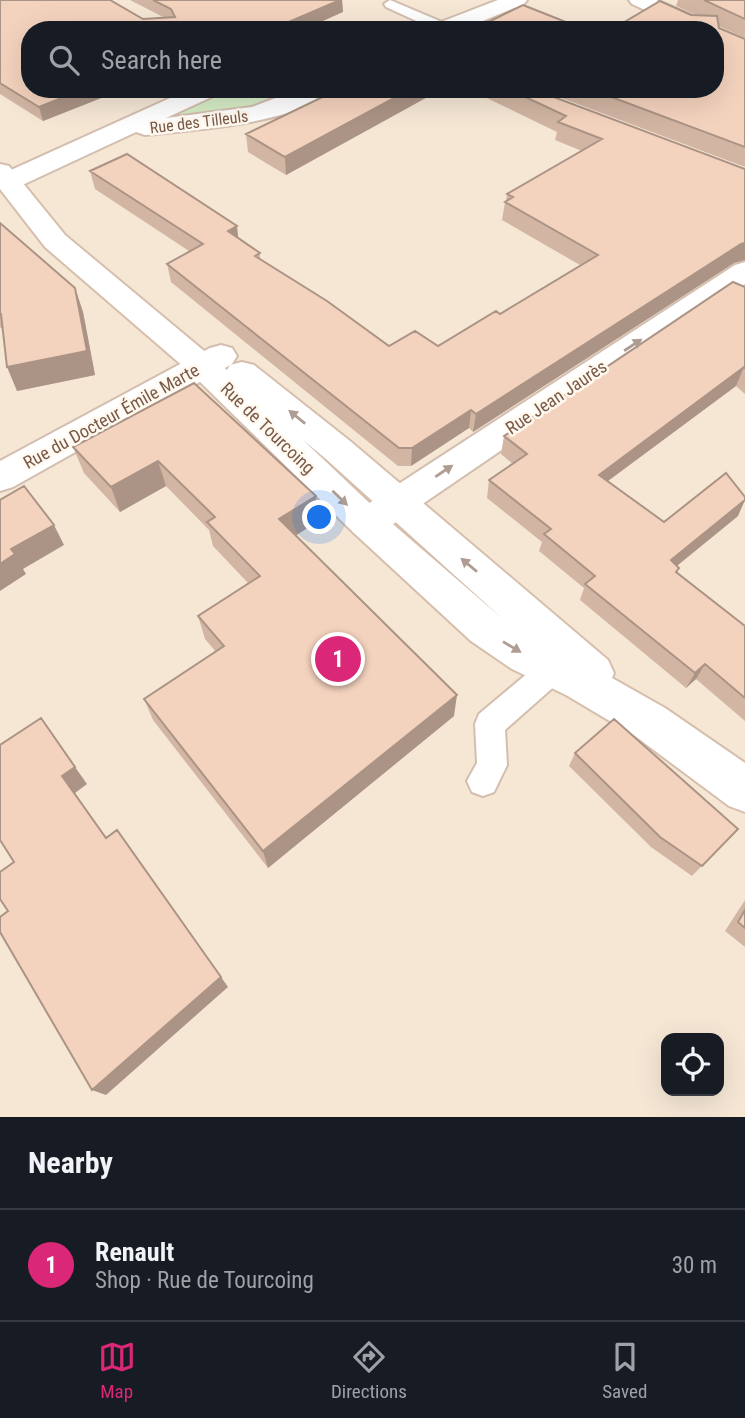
<!DOCTYPE html>
<html lang="en">
<head>
<meta charset="utf-8">
<style>
  :root { --surface:#171b24; --page:#20242c; --text:#f1f3f6; --muted:#9ea1a6; --line:#363941; --accent:#db2777 }
  body { margin:0; font-family:"Roboto Condensed",sans-serif; background:var(--page); color:var(--text) }
  .controls { position:absolute; right:21px; bottom:21px; display:grid; overflow:hidden; border-radius:14px; box-shadow:0 7px 28px #0002 }
  .controls button { width:63px; height:63px; display:grid; place-items:center; padding:0; border:0; border-bottom:2px solid var(--line); background:var(--surface); color:var(--text); font:35px sans-serif }
  .you { position:absolute; left:320px; top:518px; width:24px; height:24px; margin:-18px; border:5px solid #fff; border-radius:50%; background:#1a73e8; box-shadow:0 0 0 10px #1a73e833 }
  .badge { display:grid; place-items:center; width:46px; height:46px; border-radius:50%; background:var(--accent); color:#fff; font-size:23px; font-weight:700 }
  .pin { position:absolute; translate:-50% -50%; border:4px solid #fff; box-shadow:0 2px 7px #0006 }
  .list { margin:0; padding:0; list-style:none }
  h2 { display:flex; justify-content:space-between; align-items:center; height:91px; margin:0; padding:0 28px; font-size:30px }
  h2 small { font-size:23px; font-weight:400; color:var(--muted) }
  .list li { display:grid; grid-template-columns:46px 1fr auto; gap:21px; align-items:center; box-sizing:border-box; height:112px; padding:0 28px; border-top:2px solid var(--line) }
  .list b { display:block; font-size:26px; white-space:nowrap }
  .list p { margin:0; font-size:23px; white-space:nowrap; color:var(--muted) }
  .list em { font-size:23px; font-style:normal; color:var(--muted) }
  .icon { flex:none; width:38px; height:38px; fill:none; stroke:currentColor; stroke-width:2; stroke-linecap:round; stroke-linejoin:round }
  .map { position:relative; flex:none; width:745px; height:1117px; overflow:hidden }
  .search { position:absolute; background:var(--surface); box-shadow:0 7px 28px #0002; left:21px; right:21px; top:21px; height:77px; display:flex; align-items:center; gap:18px; box-sizing:border-box; padding:0 24px; border-radius:28px; color:var(--muted); font-size:26px }
  .sheet { height:203px; background:var(--surface) }
  nav { display:flex; justify-content:space-around; align-items:center; box-sizing:border-box; height:98px; border-top:2px solid var(--line); background:var(--surface); font-size:19px; color:var(--muted) }
  nav a { display:grid; justify-items:center; gap:4px }
  nav .on { color:var(--accent) }
  .map>svg:first-child { display:block }
</style>
</head>
<body>
<div class="map">
<svg width="745" height="1117" viewBox="0 0 745 1117">
  <rect width="100%" height="100%" fill="#fdf5e7"/>
  <path fill="#f6e7d5" fill-rule="evenodd" d="M0,0h745v1117h-745zM30,30h685v59h-685zM666,1038h53v53h-53z"/>
  <path fill="#d5ecc5" d="M228,89h42l11,9 -34,14 -69,6 -3,-3z"/>
  <g fill="none" stroke-linecap="round" stroke-linejoin="round">
    <g stroke="#d3beaf" stroke-width="4">
      <path id="service" d="M390,0l59,25 2,3 -15,2 -50,-23 -2,-3z
        M564,648l10,3 4,9 -4,9 -69,61 2,35 -13,27 -11,4 -11,-4 -5,-11 10,-18 -2,-39 4,-10 75,-63z"/>
    </g>
    <g stroke="#d3beaf" stroke-width="4">
      <path id="minor" d="M498,0h29l-3,4 -63,26h-31l3,-5z
        M629,0h27l58,25 3,5 -2,2v-2h-27l-56,-26z
        M190,89h32l-4,5 -52,24 86,-11 47,-18h31c-24,34 -145,42 -185,46l-9,-3 -118,55 -9,2 -9,-2v-12z
        M745,262v22l-365,249 -13,5 -13,-5 -6,-10 6,-10 381,-248z
        M221,345l11,3 5,8 -5,8 -219,123 -13,4v-30l210,-113z"/>
    </g>
    <g stroke="#d6beac" stroke-width="4">
      <path id="secondary" d="M0,164l9,2 56,69 162,135 3,-5 12,-3 12,3 96,76 258,219 6,13 -2,5 53,30 80,55v49l-16,-6 -94,-70 -69,-41 -54,-26 -41,-28 -117,-108 -162,-159 -147,-127 -45,-58zM302,439l24,20 178,161 -124,-107z"/>
    </g>
    <use href="#service" fill="#fff" fill-rule="evenodd"/>
    <use href="#minor" fill="#fff" fill-rule="evenodd"/>
    <use href="#secondary" fill="#fff" fill-rule="evenodd"/>
  </g>
  <path fill="#d2b5a3" d="M0,0l143,19 20,-2 -33,-17h212l1,12 -313,18 94,59 -81,32 -43,-27z
    M678,0h67v38l-26,-12v2l26,11v128l-194,-73h-4l198,75 -11,94 -261,169 -4,-4 -58,38h-13l-227,-184 -4,-18 22,-13 -94,-62 -5,-18 149,67 21,15v6l129,87h49l62,-32 80,-49 -78,-45 3,-18 1,-1 1,-7 75,-43 -27,-11 2,-8 -89,-43h247l-24,-74h5l-20,-9z
    M339,89h103l-156,86 -38,-23 -2,-18z
    M0,223l75,65 8,24 12,63 -78,16 -14,-61 -3,-3z
    M745,286v108l-9,-8 -128,95 56,41 74,-6 -61,50 2,2 -2,5 68,53v95l-49,-42 -10,9 -106,-88 4,-12 -45,-37 3,-9 -55,-44 2,-18 24,-16 -12,-10 3,-18z
    M194,383l124,138 -22,14 158,181 -186,152 -115,-148 -9,-21 72,-47 -11,-13 -7,-23 50,-33 -35,-37 -4,-16 -43,-44 -46,26 -36,-39 -11,-26z
    M575,753l163,76 -46,47 -41,-29 -82,-81z
    M745,900v47l-20,-16z"/>
  <path fill="#ab9485" d="M340,0h2l1,12 -40,18h-33z
    M84,89h40l-81,32 -4,-14z
    M411,89h31l-156,86 -1,-18z
    M538,89h14l-1,5 -11,1z
    M237,226l2,18 -11,-13z
    M745,243v17l-11,3 -261,169 3,-18 265,-170z
    M75,288l8,24 12,63 -78,16 -10,-24z
    M744,367l-8,19 -143,106 6,-17z
    M471,410l-2,18 -58,38 1,-18z
    M158,461l8,25 -46,26 -9,-25z
    M316,496l2,25 -35,23 -4,-25z
    M745,500l-7,16 -75,61 8,-17z
    M54,525l10,20 -41,24 3,5 -26,17v-27l11,-15z
    M705,664l-9,15 -10,9 9,-15z
    M457,695l-3,21 -186,152 -5,-17z
    M75,767l12,17 -12,9 42,61 -55,-78z
    M221,977l7,10 -122,108 -14,-5z"/>
  <path fill="#f4d3be" stroke="#ab9485" stroke-width="2" d="M0,0h110l33,19 32,-2 -4,-8 -18,-9h187l-70,30h-240v59h54l-45,18 -39,-24z
    M704,0h41v19z
    M660,1l31,14 26,1 2,12 26,11v108l-155,-58h125v-59h-104z
    M523,5l63,25h-114z
    M339,89h72l-126,68 -39,-23z
    M508,89h33l2,4 202,76v74l-4,1 -265,170 -5,-4 -59,38h-13l-232,-184 36,-20 -113,-73 37,-17 110,72 -9,5 32,22 -5,3 72,45 62,45 26,-15 23,15 58,-35 4,3 98,-59 -93,-53 8,-5 -6,-3 95,-55 -44,-17 8,-6z
    M0,223l75,65 12,63 -80,16 -6,-53 -1,-1z
    M733,282l12,5v81l-1,-1 -145,108 65,47 62,-49 19,24v3l-74,60 8,8 -3,4 69,54v72l-40,-34 -10,9 -110,-89 10,-8 -51,-42 7,-5 -62,-49 38,-26 -23,-18z
    M194,383l122,113 -37,23 178,176 -194,156 -119,-152 80,-53 -26,-30 62,-40 -53,-54 8,-5 -57,-56 -47,26 -38,-40z
    M24,486l30,39 -43,24 4,5 -15,10v-64z
    M41,718l34,49 -13,9 44,62 11,-8 104,147 -129,113 -92,-158v-15l8,-6 -8,-12v-27l14,-10 -14,-22v-95z
    M614,719l124,110 -36,37 -42,-29 -85,-84z
    M745,910v18l-7,-6z"/>
  <defs><path id="oneway-solid" d="M-6-.8H1V-3.2L6.5 0L1 3.2V.8H-6Z" transform="scale(1.75)"/></defs>
  <g fill="#af9c92">
    <use href="#oneway-solid" transform="translate(633 345) rotate(-33)"/>
    <use href="#oneway-solid" transform="translate(297 417) rotate(-141)"/>
    <use href="#oneway-solid" transform="translate(444 471) rotate(-34)"/>
    <use href="#oneway-solid" transform="translate(340 498) rotate(44)"/>
    <use href="#oneway-solid" transform="translate(469 565) rotate(-140)"/>
    <use href="#oneway-solid" transform="translate(512 647) rotate(31)"/>
  </g>
  <g text-anchor="middle" dominant-baseline="central" stroke-width="5" stroke-linejoin="round" paint-order="stroke">
    <g font-size="16" fill="#795a4a" stroke="#fff9ef">
      <text transform="translate(199 122) rotate(-7)">Rue des Tilleuls</text>
    </g>
    <g font-size="18" fill="#795a4a" stroke="#fff9ef">
      <text transform="translate(556 397) rotate(-34)">Rue Jean Jaurès</text>
      <text transform="translate(111 416) rotate(-29)">Rue du Docteur Émile Marte</text>
      <text transform="translate(268 428) rotate(44)">Rue de Tourcoing</text>
    </g>
  </g>
</svg>
<div class="controls">
<button><svg class="icon" aria-label="locate" viewBox="0 0 24 24"><circle cx="12" cy="12" r="6"/><path d="M12 2v4M12 18v4M2 12h4M18 12h4"/></svg></button>
</div>
<div class="you"></div>
<div class="pin badge" style="left:338px;top:659px">1</div>
<div class="search"><svg class="icon" aria-label="search" viewBox="0 0 24 24"><circle cx="10" cy="10" r="6"/><path d="M15 15l6 6"/></svg>Search here</div>
</div>
<section class="sheet">
<h2>Nearby<small></small></h2>
<ul class="list">
<li><span class="badge">1</span><div><b>Renault</b><p>Shop · Rue de Tourcoing</p></div><em>30 m</em></li>
</ul>
</section>
<nav>
<a class="on"><svg class="icon" aria-label="map" viewBox="0 0 24 24"><path d="M3 6l6-2 6 2 6-2v14l-6 2-6-2-6 2zM9 4v14M15 6v14"/></svg>Map</a>
<a><svg class="icon" aria-label="directions" viewBox="0 0 24 24"><path d="M12 3l9 9-9 9-9-9zM9 14v-3h6M13 9l2 2-2 2"/></svg>Directions</a>
<a><svg class="icon" aria-label="saved" viewBox="0 0 24 24"><path d="M7 4h10v16l-5-4-5 4z"/></svg>Saved</a>
</nav>
</body>
</html>
